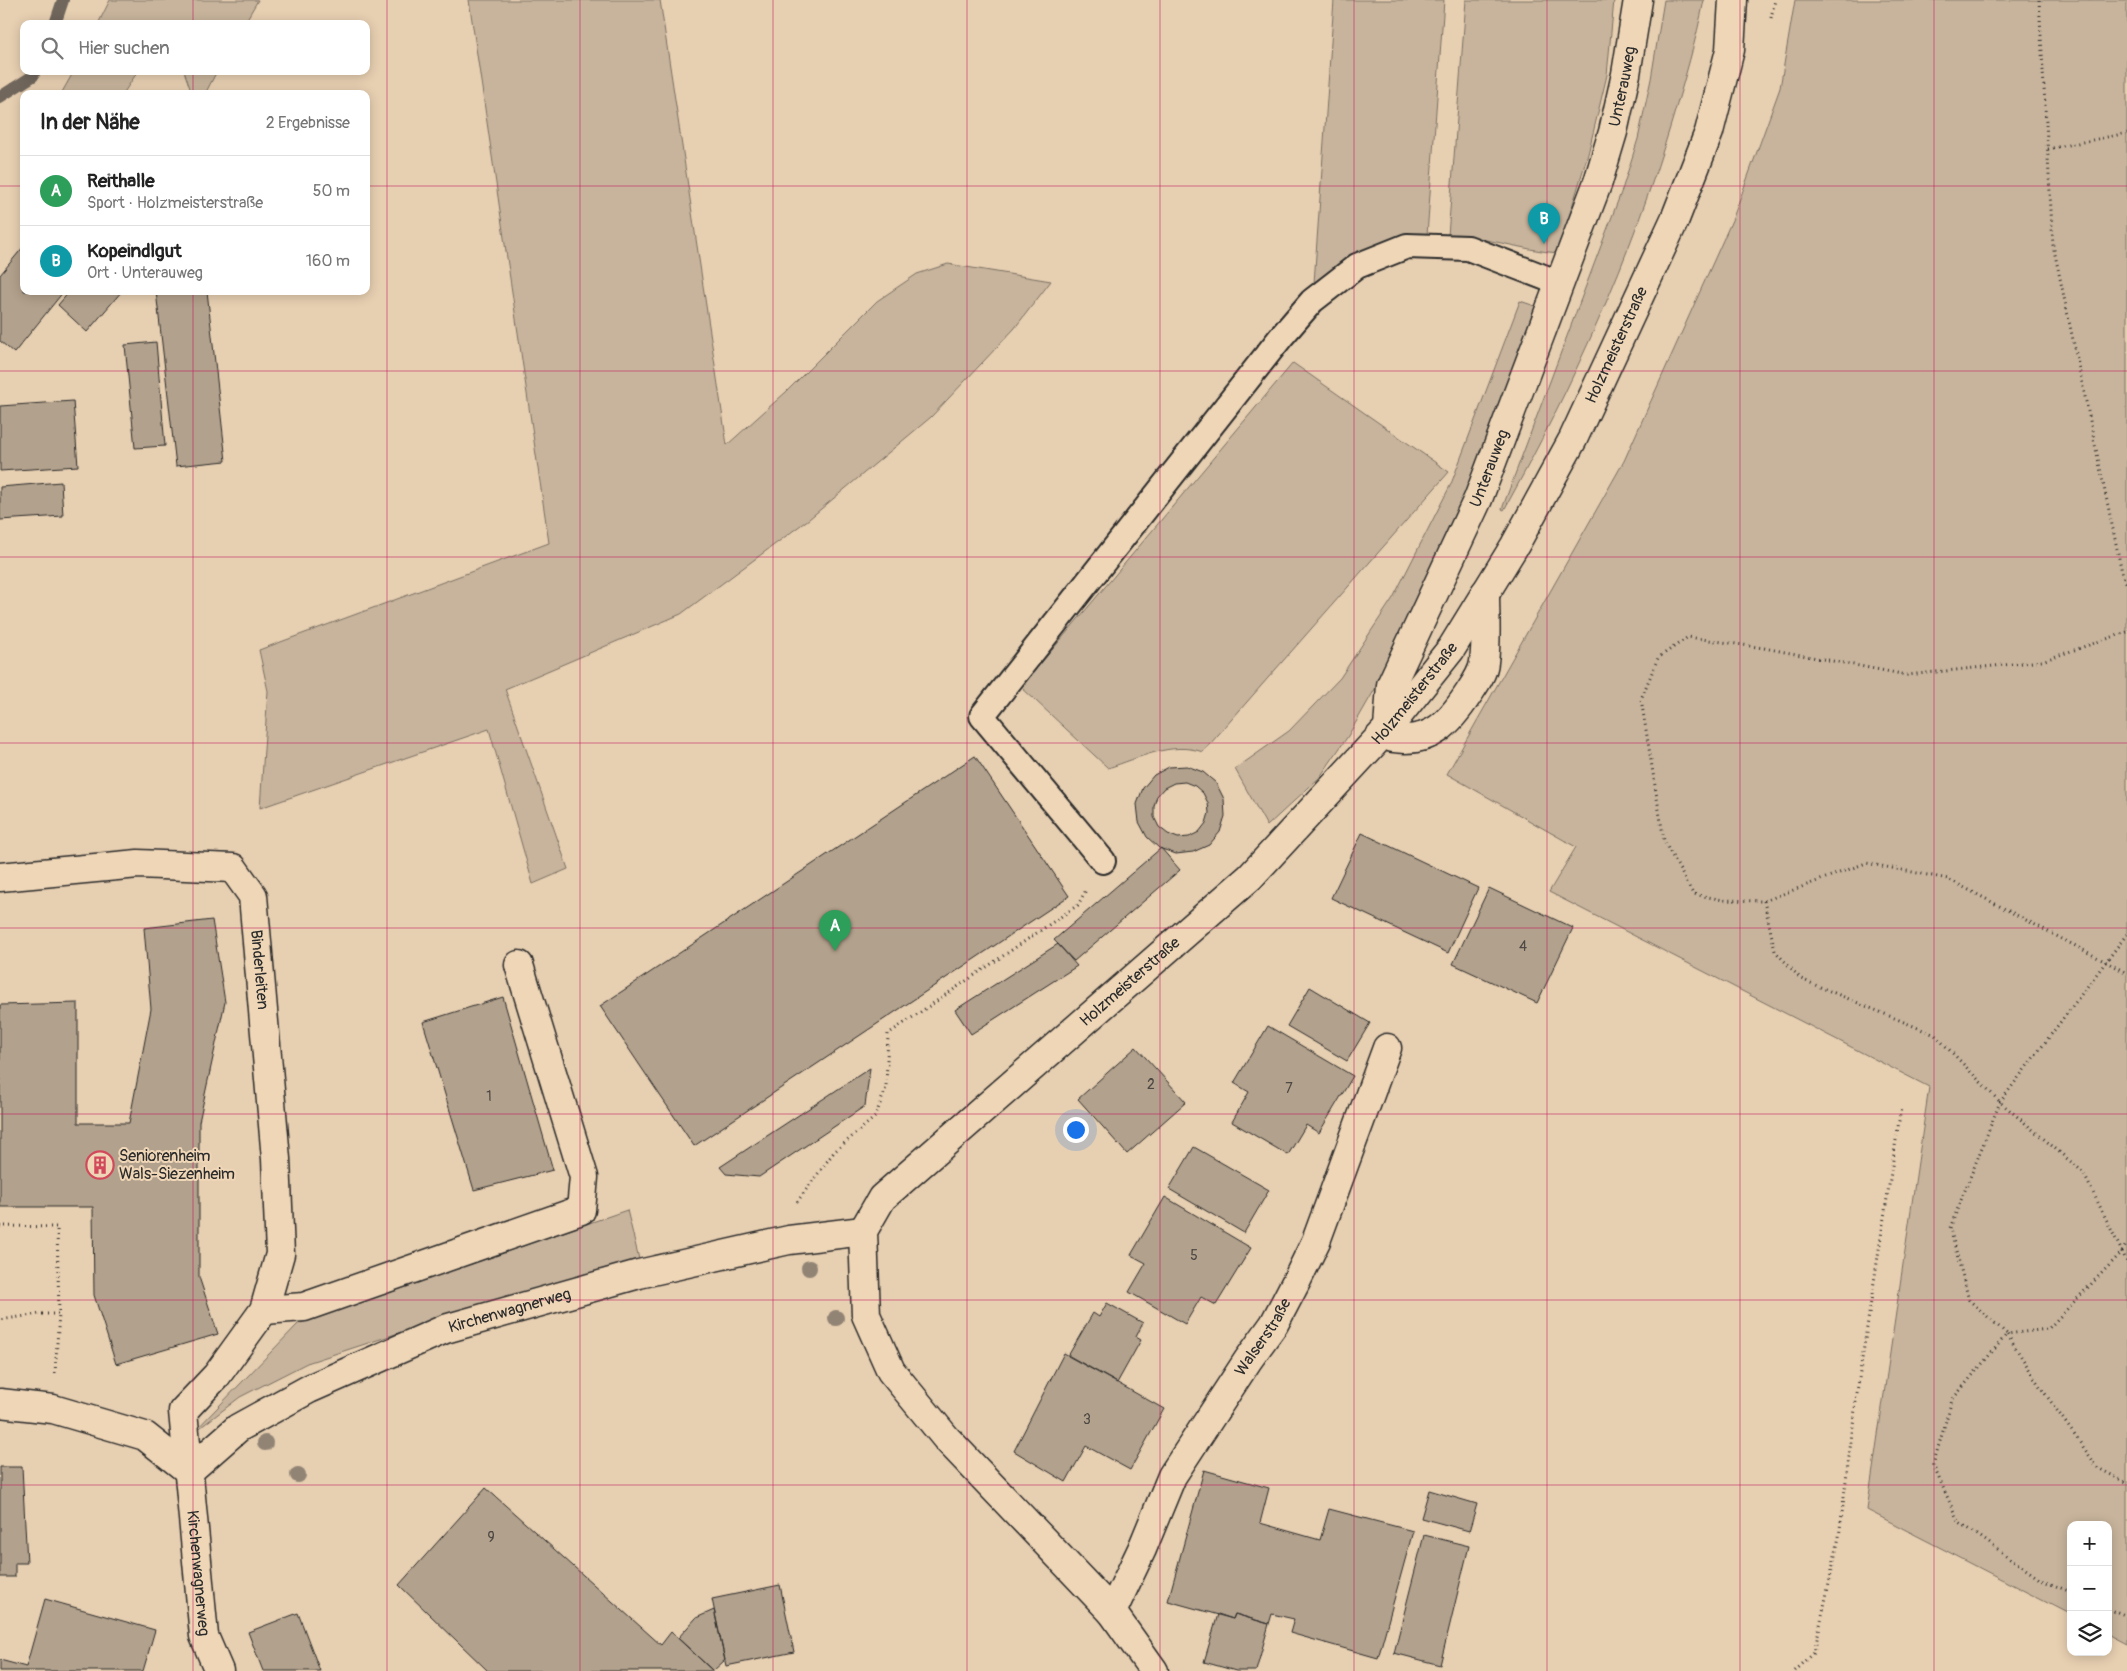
<!DOCTYPE html>
<html lang="de">
<head>
<meta charset="utf-8">
<style>
  :root { --surface:#fff; --page:#f2f2f2; --text:#222; --muted:#767676; --line:#e0e0e0; --accent:#0b8043 }
  body { margin:0; font-family:Pangolin,sans-serif; background:var(--page); color:var(--text) }
  .controls { position:absolute; right:15px; bottom:15px; display:grid; overflow:hidden; border-radius:10px; box-shadow:0 2px 12px #0003 }
  .controls button { width:45px; height:45px; display:grid; place-items:center; padding:0; border:0; border-bottom:1px solid var(--line); background:var(--surface); color:var(--text); font:25px sans-serif }
  .you { position:absolute; left:1075px; top:1129px; width:18px; height:18px; margin:-12px; border:4px solid #fff; border-radius:50%; background:#1a73e8; box-shadow:0 0 0 8px #1a73e833 }
  .badge { display:grid; place-items:center; width:32px; height:32px; border-radius:50%; background:var(--accent); color:#fff; font-size:16px; font-weight:700 }
  .pin { position:absolute; translate:-50% -41px; filter:drop-shadow(0 1px 2px #0008) }
  .pin::after { content:''; position:absolute; top:26px; width:18px; height:15px; background:inherit; clip-path:polygon(0 0,100% 0,50% 100%) }
  .list { margin:0; padding:0; list-style:none }
  h2 { display:flex; justify-content:space-between; align-items:center; height:65px; margin:0; padding:0 20px; font-size:21px }
  h2 small { font-size:16px; font-weight:400; color:var(--muted) }
  .list li { display:grid; grid-template-columns:32px 1fr auto; gap:15px; align-items:center; box-sizing:border-box; height:70px; padding:0 20px; border-top:1px solid var(--line) }
  .list b { display:block; font-size:19px; white-space:nowrap }
  .list p { margin:0; font-size:16px; white-space:nowrap; color:var(--muted) }
  .list em { font-size:16px; font-style:normal; color:var(--muted) }
  .icon { flex:none; width:28px; height:28px; fill:none; stroke:currentColor; stroke-width:2; stroke-linecap:round; stroke-linejoin:round }
  .map { position:relative; flex:none; width:2127px; height:1671px; overflow:hidden }
  .search { position:absolute; background:var(--surface); box-shadow:0 2px 12px #0003; left:20px; top:20px; width:350px; height:55px; display:flex; align-items:center; gap:12px; box-sizing:border-box; padding:0 18px; border-radius:10px; color:var(--muted); font-size:19px }
  .panel { position:absolute; background:var(--surface); box-shadow:0 2px 12px #0003; left:20px; top:90px; width:350px; height:205px; border-radius:10px }
  .map>svg:first-child { display:block }
</style>
</head>
<body>
<div class="map">
<svg width="2127" height="1671" viewBox="0 0 2127 1671">
  <rect width="100%" height="100%" fill="#e7cfb1"/>
  <filter id="ink" filterUnits="userSpaceOnUse"><feTurbulence type="fractalNoise" baseFrequency=".02" numOctaves="2"/><feDisplacementMap in="SourceGraphic" scale="10" xChannelSelector="R" yChannelSelector="G"/><feConvolveMatrix kernelMatrix="1 2 1 2 8 2 1 2 1" color-interpolation-filters="sRGB"/></filter>
  <g filter="url(#ink)">
    <path fill="#c8b49c" stroke="#7a7064" d="M110,0h148l-14,24h-146z
      M469,0h191l67,445 59,-53 91,-91 40,-27 31,-10 103,17 -37,48 -83,88 -122,102 -128,95 -176,75 63,180 -35,15 -44,-155 -229,79 8,-117 -9,-41 290,-107z
      M1334,0h110l-17,235h-20l-55,20 -38,28z
      M1466,0h148l-7,75 -19,79 -30,99c-37,-3 -73,-17 -110,-17z
      M1664,0h40c-8,41 -20,81 -32,121 -41,137 -99,264 -168,389l-2,-1 120,-319 16,-51 13,-60z
      M1795,0h332v1644l-19,-10v-109h-37v90l-204,-105 62,-423 -380,-195 27,-45 -129,-73 177,-313 109,-243 47,-130z
      M74,71h64l-15,23h-62z
      M184,71h33l-12,23h-13z
      M1520,301l18,6 -72,188 -87,187 -31,54 -28,41 -53,49 -32,-57 54,-38 51,-53 53,-80 58,-114z
      M1293,363l156,109 -246,280c-32,-11 -64,6 -95,16l-87,-81z
      M627,1210l12,49 -170,51 -162,53 -67,34 -48,37 106,-110z"/>
    <g fill="none" stroke-linecap="round" stroke-linejoin="round">
      <path stroke="#6f665c" stroke-width="12" d="M55,24l8,-24
        M0,97l33,-21 2,-5"/>
    </g>
    <path fill="#b2a18c" stroke="#2b2b2b" fill-rule="evenodd" d="M24,246v45h40l-50,62 -14,-12v-66z
      M70,291h52l-35,41 -29,-27z
      M156,291h51l19,170 -50,5z
      M156,342l9,104 -30,2 -10,-103z
      M73,401l5,65 -78,5v-65z
      M61,482l2,34 -63,4v-33z
      M975,756l94,140 -375,250 -94,-140z
      M1187,766l16,6 13,11 8,16 1,17 -5,16 -11,13 -16,7 -17,2 -17,-6 -12,-11 -8,-15 -2,-18 6,-16 11,-13 15,-8zM1185,782l10,4 8,7 5,10 1,10 -3,10 -7,9 -10,5 -11,1 -10,-4 -9,-7 -5,-10v-11l3,-10 7,-8 10,-5z
      M1362,833l116,55 -30,65 -117,-55z
      M1161,848l19,22 -106,91 -20,-21z
      M1489,888l84,40 -36,75 -84,-39z
      M212,920l13,82 -26,120v155l19,57 -102,30 -22,-69 -1,-88h-93v-202l78,-2v120h51l22,-114 -7,-81z
      M1058,944l19,22 -106,68 -16,-24z
      M1310,987l60,36 -23,38 -60,-35z
      M503,997l50,173 -79,20 -51,-168z
      M1268,1026l85,50 -34,57 -13,-8 -18,30 -56,-33 17,-30 -15,-9z
      M1136,1047l50,55 -59,52 -49,-55z
      M870,1068l-5,38 -106,71 -33,-3 -6,-7z
      M1194,1147l75,43 -25,43 -75,-44z
      M1165,1197l86,51 -35,57 -15,-8 -16,27 -56,-32 17,-29 -15,-8z
      M1107,1303l36,20 -7,14 5,3 -24,43 -49,-27 25,-43 6,4z
      M1064,1353l100,56 -34,61 -44,-24 -20,36 -52,-31z
      M0,1467h22l5,96h-12v14h-15z
      M1204,1470l65,18 -9,35 60,17 9,-31 84,22 -35,127 -88,-25 4,-14 -22,-5 -3,10 -34,-10 -2,5 -65,-18z
      M486,1488l175,157 10,-13 42,39h-225l-89,-86z
      M1429,1490l48,14 -8,27 -48,-13z
      M1424,1535l45,11 -29,119 -46,-12z
      M780,1585l14,67 -68,14 -14,-67z
      M45,1599l110,31 -12,41h-143v-11l26,7z
      M714,1610l11,50 -12,11 -35,-33 18,-20z
      M298,1613l22,58h-57l-15,-39z
      M1218,1614l15,5 2,-5 34,10 -13,47h-20l-32,-9z"/>
    <g fill="none" stroke-linecap="round" stroke-linejoin="round">
      <g stroke="#2b2b2b" stroke-width="28">
        <path id="lane" d="M1103,861l-121,-145 299,-379 31,-36 45,-35 50,-20 61,2 91,35"/>
      </g>
      <g stroke="#2b2b2b" stroke-width="31">
        <g id="street">
          <path id="s1" d="M1485,593c0,23 2,46 -1,69 -1,11 -9,22 -15,31 -19,29 -37,51 -76,45l-5,-10 3,-43 87,-186 120,-317 15,-50 13,-58 12,-74"/>
          <path id="s2" d="M0,877l138,-13 95,4 20,28 23,263 4,95 -16,56 -47,65 -34,36 21,225 15,35"/>
          <path d="M264,1310l40,-3 277,-97 3,-33 -65,-212"/>
          <path d="M0,1403l53,6 92,27 44,35"/>
          <path id="s3" d="M189,1471l49,-43 71,-39 136,-60 194,-55 150,-34 74,-9"/>
          <path id="s4" d="M1112,1612l30,-63 30,-73 76,-116 26,-36 24,-46 18,-37 71,-193"/>
        </g>
      </g>
      <g stroke="#2b2b2b" stroke-width="31">
        <g id="secondary">
          <path id="s5" d="M1154,1671l-42,-59 -166,-174 -55,-67 -25,-56 -3,-84 19,-33 368,-321 138,-149 63,-79 64,-104 58,-106 102,-220 34,-87 21,-82 3,-50"/>
        </g>
      </g>
      <path stroke="#2b2b2b" stroke-width="3" stroke-dasharray="1 4" stroke-linecap="butt" d="M2039,0l14,245 70,332 4,7
        M1771,18l4,-18
        M2048,149l79,-16
        M2127,632l-85,29 -135,14 -143,-27 -76,-11 -30,21 -17,41 23,142 29,53 30,6 41,1 102,-38 82,16 179,94
        M1764,901l11,50 26,28 134,56 65,67 83,70 44,90
        M2127,934l-127,168 -50,126 19,72 38,34 41,-5 74,-77 5,-9
        M797,1202l37,-50 41,-35 11,-29 2,-54 190,-129 8,-15
        M0,1226l57,1 2,87h-20l-39,6
        M55,1373l4,-59
        M2071,1592l-30,-12 -83,-59 -25,-56 19,-65 55,-66 32,51 59,83 29,15
        M2108,1608l19,8
        M1795,1671l19,-18 25,-116 19,-152 43,-277"/>
      <use href="#lane" stroke="#efd6b7" stroke-width="24"/>
      <use href="#street" stroke="#efd6b7" stroke-width="28"/>
      <use href="#secondary" stroke="#efd6b7" stroke-width="28"/>
    </g>
    <g fill="#918474">
      <circle cx="809" cy="1268" r="8"/>
      <circle cx="836" cy="1318" r="8"/>
      <circle cx="265" cy="1443" r="8"/>
      <circle cx="298" cy="1475" r="8"/>
    </g>
  </g>
  <path fill="none" stroke="#c2185b" stroke-width="1" stroke-opacity="0.55" d="M193,0v24M387,0v1671M580,0v1671M773,0v1671M967,0v1671M1160,0v1671M1354,0v1671M1547,0v1671M1740,0v1671M1934,0v1671M193,71v23M0,186h24M366,186h1761M193,291v1380M0,371h2127M0,557h2127M0,743h2127M0,928h2127M0,1114h2127M0,1300h2127M0,1485h2127"/>
  <defs>
    <g id="building-ring" transform="scale(1.4375)"><circle r="9.5" fill="#efd6b7" stroke="#d1495b" stroke-width="1.5"/><path d="M-4-6H4V6H1V3H-1V6H-4ZM-2.5-4.3h1.7v1.8h-1.7ZM.8-4.3h1.7v1.8H.8ZM-2.5-1h1.7V.8h-1.7ZM.8-1h1.7V.8H.8Z" fill="#d1495b"/></g>
  </defs>
  <g fill-rule="evenodd">
    <use href="#building-ring" x="100" y="1165"/>
  </g>
  <g text-anchor="middle" dominant-baseline="central" stroke-width="4" stroke-linejoin="round" paint-order="stroke">
    <g font-size="14" fill="#4d4843">
      <text x="1523" y="946">4</text>
      <text x="1151" y="1084">2</text>
      <text x="1289" y="1088">7</text>
      <text x="489" y="1096">1</text>
      <text x="1194" y="1255">5</text>
      <text x="1087" y="1419">3</text>
      <text x="491" y="1537">9</text>
    </g>
    <g font-size="16" fill="#2b2b2b" stroke="#efd6b7">
      <text stroke="none"><textPath href="#s1" startOffset="896">Unterauweg</textPath></text>
      <text stroke="none"><textPath href="#s5" startOffset="1722">Holzmeisterstraße</textPath></text>
      <text stroke="none"><textPath href="#s1" startOffset="491">Unterauweg</textPath></text>
      <text stroke="none"><textPath href="#s5" startOffset="1318">Holzmeisterstraße</textPath></text>
      <text stroke="none"><textPath href="#s2" startOffset="342">Binderleiten</textPath></text>
      <text stroke="none"><textPath href="#s5" startOffset="912">Holzmeisterstraße</textPath></text>
      <text stroke="none"><textPath href="#s3" startOffset="362">Kirchenwagnerweg</textPath></text>
      <text stroke="none"><textPath href="#s4" startOffset="315">Walserstraße</textPath></text>
      <text stroke="none"><textPath href="#s2" startOffset="978">Kirchenwagnerweg</textPath></text>
    </g>
    <g font-size="16" fill="#2b2b2b" stroke="#efd6b7" text-anchor="start">
      <text x="119" y="1156">Seniorenheim<tspan x="119" dy="18">Wals-Siezenheim</tspan></text>
    </g>
  </g>
</svg>
<div class="controls">
<button>+</button>
<button>−</button>
<button><svg class="icon" aria-label="layers" viewBox="0 0 24 24"><path d="M12 4l9 5-9 5-9-5zM3 14l9 5 9-5"/></svg></button>
</div>
<div class="you"></div>
<div class="pin badge" style="left:835px;top:951px;background:#2e9e5b">A</div>
<div class="pin badge" style="left:1544px;top:244px;background:#0f9aa8">B</div>
<div class="search"><svg class="icon" aria-label="search" viewBox="0 0 24 24"><circle cx="10" cy="10" r="6"/><path d="M15 15l6 6"/></svg>Hier suchen</div>
<section class="panel">
<h2>In der Nähe<small>2 Ergebnisse</small></h2>
<ul class="list">
<li><span class="badge" style="background:#2e9e5b">A</span><div><b>Reithalle</b><p>Sport · Holzmeisterstraße</p></div><em>50 m</em></li>
<li><span class="badge" style="background:#0f9aa8">B</span><div><b>Kopeindlgut</b><p>Ort · Unterauweg</p></div><em>160 m</em></li>
</ul>
</section>
</div>
</body>
</html>
